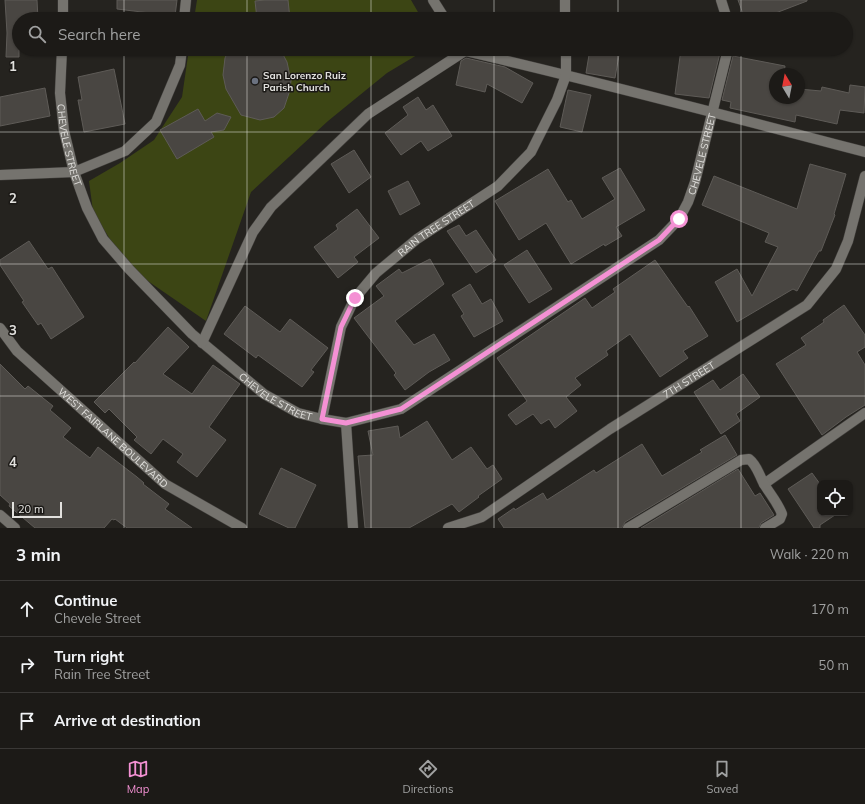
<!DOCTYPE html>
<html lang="en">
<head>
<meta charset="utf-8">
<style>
  :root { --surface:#1c1a17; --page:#252320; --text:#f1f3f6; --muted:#a0a1a1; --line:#3a3836; --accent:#f491d4 }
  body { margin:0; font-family:Mulish,sans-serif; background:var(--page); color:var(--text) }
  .controls { position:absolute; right:12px; bottom:12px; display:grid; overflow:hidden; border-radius:8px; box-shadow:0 1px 3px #0004 }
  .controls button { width:36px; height:36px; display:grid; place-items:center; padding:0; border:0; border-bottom:1px solid var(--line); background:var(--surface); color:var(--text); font:20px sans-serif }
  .compass { position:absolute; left:769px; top:68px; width:36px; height:36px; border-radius:50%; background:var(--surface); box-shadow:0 1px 3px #0004; rotate:350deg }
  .scale { position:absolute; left:12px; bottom:10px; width:50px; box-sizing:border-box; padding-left:4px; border:2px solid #e2e1de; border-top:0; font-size:11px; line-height:14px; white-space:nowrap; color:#e2e1de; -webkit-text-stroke:3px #1b1916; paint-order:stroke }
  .stop { position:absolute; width:12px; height:12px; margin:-9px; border:3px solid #f491d4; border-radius:50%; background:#fff }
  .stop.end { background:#f491d4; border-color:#fff; box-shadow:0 1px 4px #0008 }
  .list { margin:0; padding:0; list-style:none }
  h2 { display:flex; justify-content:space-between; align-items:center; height:52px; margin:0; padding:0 16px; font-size:17px }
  h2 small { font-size:13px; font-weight:400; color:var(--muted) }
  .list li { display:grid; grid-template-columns:26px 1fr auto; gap:12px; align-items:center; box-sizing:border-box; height:56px; padding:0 16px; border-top:1px solid var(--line) }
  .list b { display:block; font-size:15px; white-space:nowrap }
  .list p { margin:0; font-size:13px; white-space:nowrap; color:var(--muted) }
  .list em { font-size:13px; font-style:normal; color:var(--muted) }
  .icon { flex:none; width:22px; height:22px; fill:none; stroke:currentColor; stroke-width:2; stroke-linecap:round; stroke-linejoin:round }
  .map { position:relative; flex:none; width:865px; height:528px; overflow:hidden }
  .search { position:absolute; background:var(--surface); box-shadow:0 1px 3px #0004; left:12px; right:12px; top:12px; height:44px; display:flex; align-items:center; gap:10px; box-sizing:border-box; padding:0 14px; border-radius:22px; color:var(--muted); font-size:15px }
  .sheet { height:220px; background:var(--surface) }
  nav { display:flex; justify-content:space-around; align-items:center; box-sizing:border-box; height:56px; border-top:1px solid var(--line); background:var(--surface); font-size:11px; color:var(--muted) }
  nav a { display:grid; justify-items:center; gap:2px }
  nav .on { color:var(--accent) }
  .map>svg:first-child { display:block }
</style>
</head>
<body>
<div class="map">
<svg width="865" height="528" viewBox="0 0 865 528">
  <rect width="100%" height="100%" fill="#25231f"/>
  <path fill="#3c4514" d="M197,0h214l11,19h-228z
    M189,49h238l-40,24 -59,48 -77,71 -45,129 -80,-55 -33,-55 -4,-30 31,-18 34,-23 28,-43z"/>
  <path fill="#494642" stroke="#5e5b57" d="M5,0h32l1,19h-19v38h-13l1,-24z
    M117,0h60l-2,16 -58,-7z
    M265,0h23l2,19h-33l-2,-18z
    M738,0h69v1l-47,18h-15z
    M229,49h51l7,13 4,19 -2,12 -5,15 -10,9 -14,3 -19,-5 -15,-26 -3,-14 2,-17z
    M590,49h30l-5,29 -29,-5z
    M681,49h38l-1,3 2,1 -11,45 -34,-4z
    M733,56l52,10 -1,8h-9v24h24v-9l22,2 1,-4 27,6 1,-8 15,2 -1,26 -24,-3 -3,14 -41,-9 -1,7 -65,-14 1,-6 -9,-2z
    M466,58l39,9 28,16 -11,20 -35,-19 -2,8 -29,-7 5,-24z
    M114,69l11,55 -41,8 -6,-32h4l-4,-23z
    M45,88l5,28 -50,10v-29z
    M568,90l23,5 -9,37 -22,-5z
    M418,97l8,13 7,-5 19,31 -24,15 -7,-10 -20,14 -16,-22 23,-18 -5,-8z
    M198,109l7,12 12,-8 14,4 -7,13 -13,2 3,5 -37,22 -17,-29z
    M354,150l17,27 -22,16 -18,-29z
    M810,164l36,10 -12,40 1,1 -14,36h-2l-22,40 -4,-2 -56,33 -22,-40 22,-13 15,27 26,-49 -13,-5 4,-9 -67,-28 12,-29 83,33z
    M620,168l25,42 -29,17 6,9 -17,10 -1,-2 -33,20 -25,-41 -27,17 -24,-39 53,-32 20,33 3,-2 11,19 33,-20 -13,-21z
    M408,181l12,23 -20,11 -12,-24z
    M357,209l22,29 -25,19 4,5 -20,16 -24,-31 24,-18 -2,-4z
    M459,225l7,11 10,-6 20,30 -20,13 -29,-42z
    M29,241l19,28 4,-2 32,50 -33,22 -10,-16 -3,2 -16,-23 2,-1 -24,-36v-5z
    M527,250l25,39 -23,14 -25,-38z
    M430,259l14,25 -49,37 19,24 20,-11 16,26 -21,12 -24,18 -11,-15 2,-2 -42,-55 30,-22 -8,-10 23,-17 3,4z
    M655,260l33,47 1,-1 19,30 -25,15 5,7 -28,19 -30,-43 -24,17 2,4 -33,23 6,7 -15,12 11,14 -22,17 -6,-9 -8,5 -8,-10 -17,11 -8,-10 19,-14 -30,-43 88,-60 7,10 23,-16 -2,-3z
    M470,284l12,20 9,-5 12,22 -29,16 -13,-21 3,-2 -12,-19z
    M844,305l21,30v12l-8,5 8,13v40l-19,12 -24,18 -46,-71 30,-19 -5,-7 23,-16 -1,-2z
    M245,306l35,26 10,-13 38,29 -17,22 3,2 -12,15 -44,-32 -2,3 -32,-24z
    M168,327l21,20 -26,27 29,20 21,-29 27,19 -31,43 17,13 -29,37 -20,-15 6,-8 -20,-15 -12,15 -17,-14 3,-3 -28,-28 -4,4 -11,-11 40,-40 1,1z
    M0,364l25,25 3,-3 25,20 -3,4 21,18 -8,9 27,21 8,-11 39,30 7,6 -1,1 26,20 -4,5 27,19h-65l-12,-9 -1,1 -2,-1 -8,9h-69l-26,-22 1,-2 -10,-9z
    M743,374l17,23 -24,17 4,7 -19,13 -27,-42 19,-12 7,10z
    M427,421l25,39 19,-13 16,22 6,-4 9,14 -24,17 1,1 -20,15 -7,-8 -43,24h-44l-7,-72 15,-1 -5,-24 30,-5 2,12z
    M725,435l12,20 -112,67 -3,6h-118l-6,-9 16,-11 1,2 28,-17 4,7 47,-30 2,3 46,-29 20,32 40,-24 -2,-2z
    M281,468l35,17 -21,43h-6l-30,-14z
    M738,469l17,27 5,-3 14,22 -13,8 -2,5h-118z
    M812,473l8,11v29h18l-18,12v3h-6l-26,-39z"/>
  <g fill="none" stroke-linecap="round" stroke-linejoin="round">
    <g stroke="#413f3c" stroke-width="11">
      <g id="street">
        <path d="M433,0l12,19"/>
        <path d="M565,0v19"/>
        <path d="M721,0l6,19"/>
        <path d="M63,19v-19"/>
        <path d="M184,19l2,-19"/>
        <path id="s1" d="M62,49l-2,44 4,38 10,41 13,36 16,31 26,30 63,65 72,60 34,19 24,6 24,4 55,-14 258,-169 20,-21 9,-17 7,-20 33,-133"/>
        <path d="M464,49l1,2c134,31 267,66 400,101"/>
        <path d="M0,175l74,-3 51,-21 31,-29 24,-57 2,-16"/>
        <path id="s2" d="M0,328l17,23 148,133 77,44"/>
        <path d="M202,343l51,-111 18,-25 97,-93 97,-63"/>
        <path id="s3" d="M322,419l19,-92 14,-29 21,-25 41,-34 81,-53 33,-34 26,-52 9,-25v-26"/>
        <path d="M346,423l7,105"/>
        <path d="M764,484l101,-71"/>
        <path d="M0,515l15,13"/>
        <path id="s4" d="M448,528l34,-11 128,-88 197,-124 29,-36 12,-28 17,-65"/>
        <path d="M628,528l113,-68 8,-1c8,6 10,16 15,25 6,10 14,19 18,30l-2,5 -15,9"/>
      </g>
    </g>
    <use href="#street" stroke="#75736e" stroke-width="10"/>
  </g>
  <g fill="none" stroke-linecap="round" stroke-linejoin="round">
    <path stroke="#f491d4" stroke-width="5" d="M355,298l-14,29 -19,92 24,4 55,-14 258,-169 20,-21"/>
  </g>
  <path fill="none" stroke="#e2e1de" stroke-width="1" stroke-opacity="0.55" d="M124,0v19M247,0v19M371,0v19M494,0v19M618,0v19M741,0v19M124,49v479M247,49v479M371,49v479M494,49v479M618,49v479M741,49v479M0,132h865M0,264h865M0,396h865"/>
  <circle fill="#6b7280" stroke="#1b1916" stroke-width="1.5" cx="255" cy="81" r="4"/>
  <g text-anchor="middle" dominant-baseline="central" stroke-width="3" stroke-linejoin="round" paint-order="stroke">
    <g font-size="10" font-weight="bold" fill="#e2e1de" stroke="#1b1916" text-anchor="start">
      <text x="263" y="75">San Lorenzo Ruiz<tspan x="263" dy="12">Parish Church</tspan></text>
    </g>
    <g font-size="10" fill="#e2e1de" stroke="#1b1916">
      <text stroke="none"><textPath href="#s1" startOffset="97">CHEVELE STREET</textPath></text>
      <text stroke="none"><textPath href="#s1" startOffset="973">CHEVELE STREET</textPath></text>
      <text stroke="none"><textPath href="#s3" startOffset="234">RAIN TREE STREET</textPath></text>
      <text stroke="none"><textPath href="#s4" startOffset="284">7TH STREET</textPath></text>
      <text stroke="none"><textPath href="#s1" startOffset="433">CHEVELE STREET</textPath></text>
      <text stroke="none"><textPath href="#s2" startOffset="158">WEST FAIRLANE BOULEVARD</textPath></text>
    </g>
  </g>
  <g font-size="13" text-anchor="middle" font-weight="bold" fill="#e2e1de" stroke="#1b1916" stroke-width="3" stroke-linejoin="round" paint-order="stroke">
    <text x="13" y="71">1</text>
    <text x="13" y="203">2</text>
    <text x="13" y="335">3</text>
    <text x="13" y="467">4</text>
  </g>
</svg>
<div class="controls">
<button><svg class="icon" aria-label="locate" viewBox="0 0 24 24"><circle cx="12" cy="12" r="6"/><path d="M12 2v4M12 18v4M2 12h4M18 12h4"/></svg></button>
</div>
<svg class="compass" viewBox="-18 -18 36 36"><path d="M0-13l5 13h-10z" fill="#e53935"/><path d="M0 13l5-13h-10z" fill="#a0a1a1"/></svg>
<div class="scale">20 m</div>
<div class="stop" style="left:679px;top:219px"></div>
<div class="stop end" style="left:355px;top:298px"></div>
<div class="search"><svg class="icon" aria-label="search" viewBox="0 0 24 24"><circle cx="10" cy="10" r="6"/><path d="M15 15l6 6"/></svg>Search here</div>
</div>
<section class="sheet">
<h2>3 min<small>Walk · 220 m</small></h2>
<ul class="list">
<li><svg class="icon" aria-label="ahead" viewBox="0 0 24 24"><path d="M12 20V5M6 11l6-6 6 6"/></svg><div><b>Continue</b><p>Chevele Street</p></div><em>170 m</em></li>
<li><svg class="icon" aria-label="right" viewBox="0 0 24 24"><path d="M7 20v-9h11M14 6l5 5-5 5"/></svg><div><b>Turn right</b><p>Rain Tree Street</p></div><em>50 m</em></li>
<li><svg class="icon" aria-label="arrive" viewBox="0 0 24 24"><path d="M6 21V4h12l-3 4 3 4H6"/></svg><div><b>Arrive at destination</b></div></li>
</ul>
</section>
<nav>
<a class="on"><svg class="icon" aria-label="map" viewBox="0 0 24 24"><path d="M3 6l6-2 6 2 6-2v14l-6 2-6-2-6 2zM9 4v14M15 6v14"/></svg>Map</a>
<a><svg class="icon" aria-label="directions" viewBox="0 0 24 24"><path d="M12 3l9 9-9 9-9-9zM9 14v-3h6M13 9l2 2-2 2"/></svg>Directions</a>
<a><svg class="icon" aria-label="saved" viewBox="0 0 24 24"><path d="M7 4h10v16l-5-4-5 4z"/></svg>Saved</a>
</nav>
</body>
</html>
